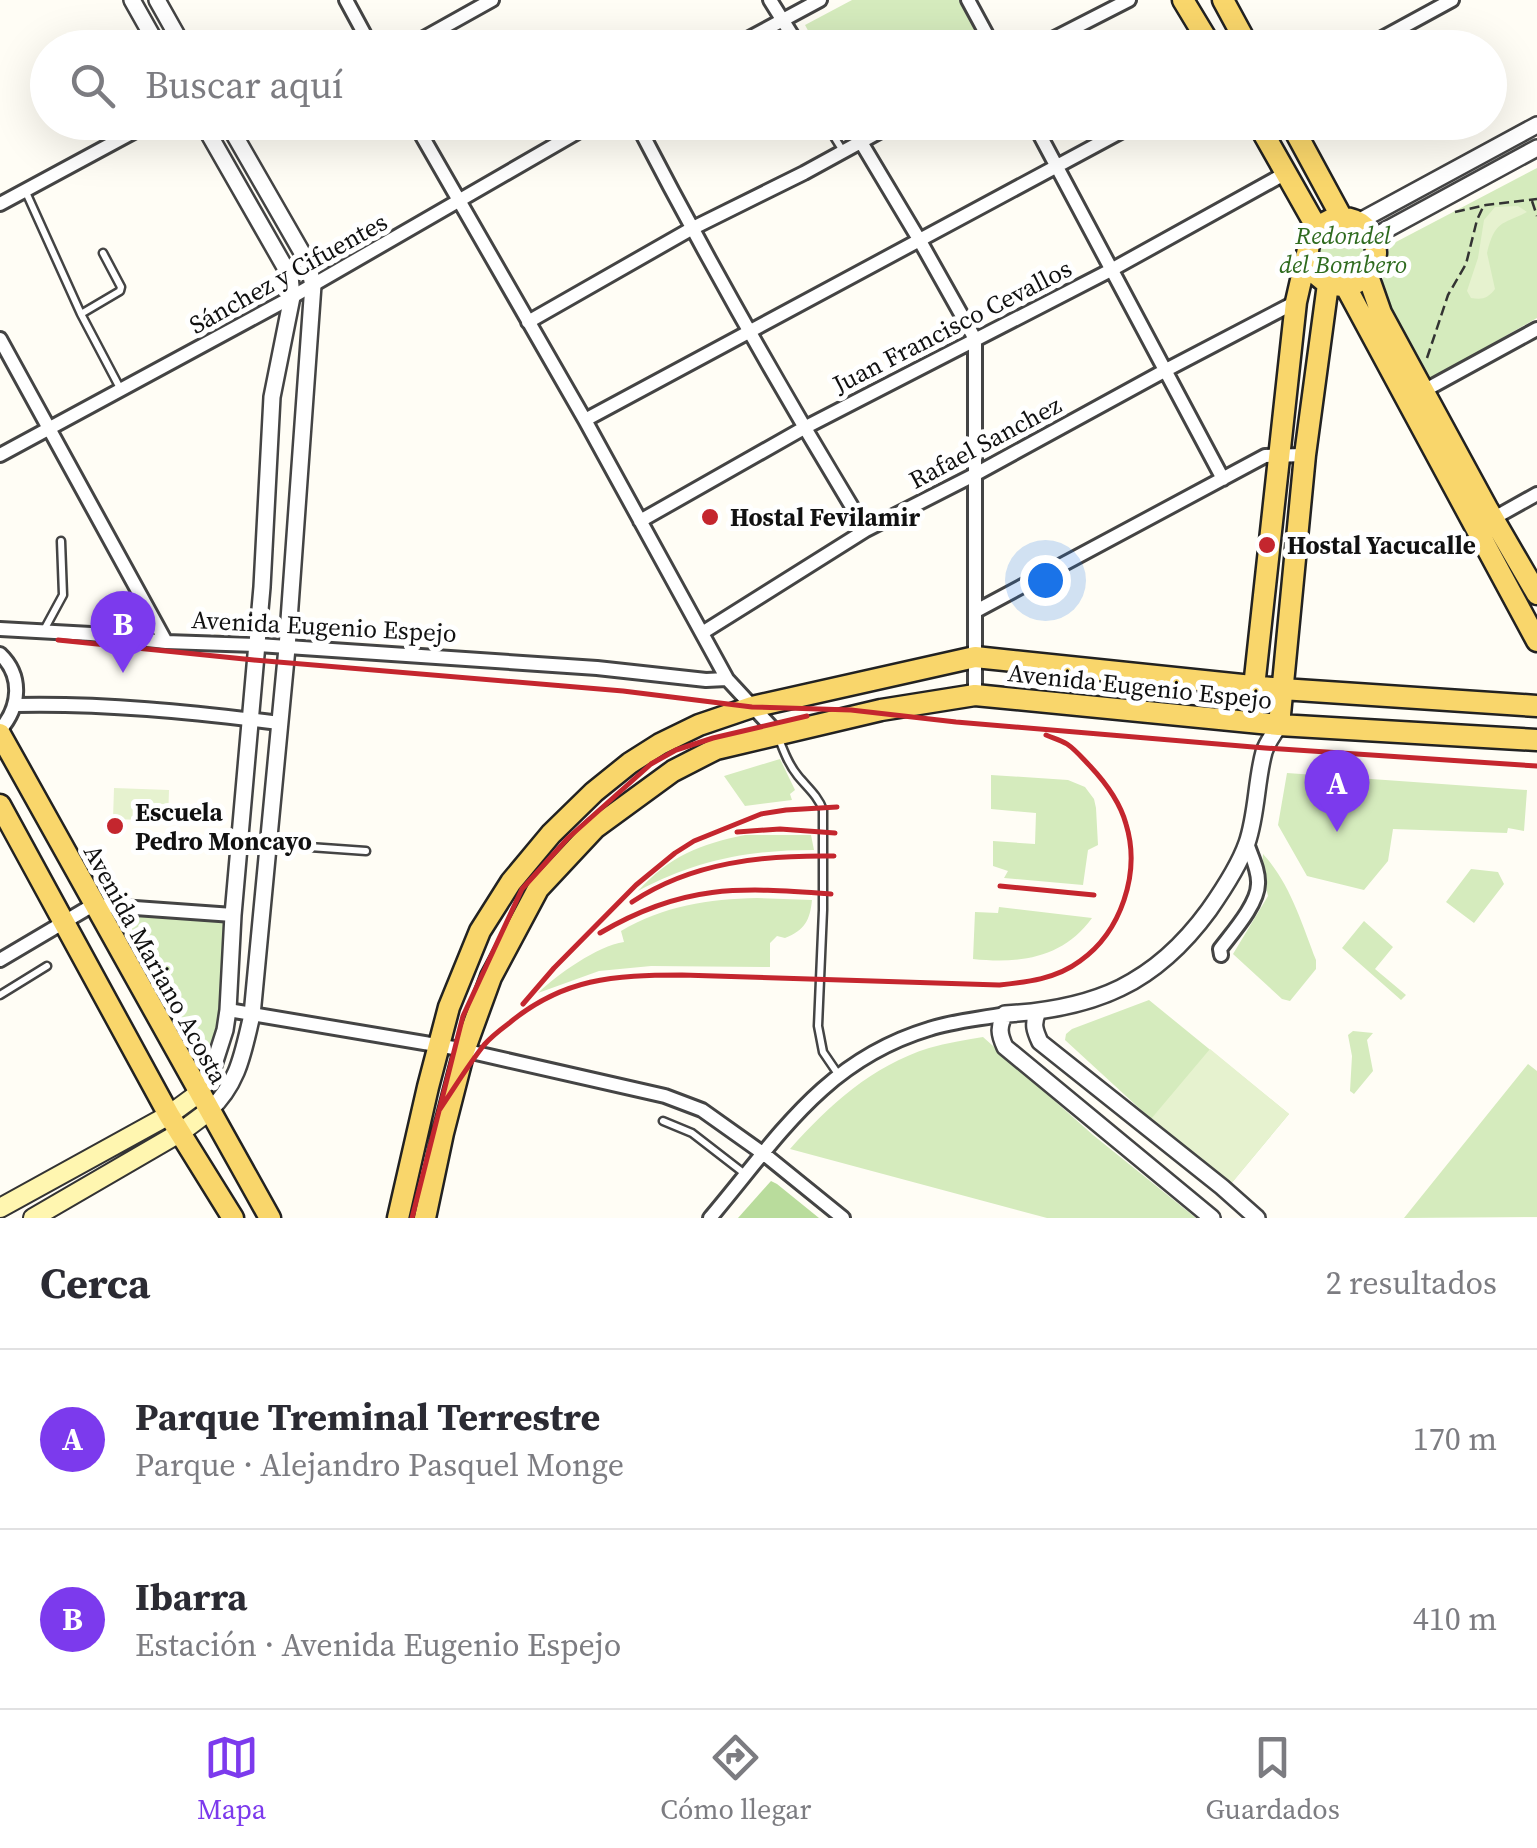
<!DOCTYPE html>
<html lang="es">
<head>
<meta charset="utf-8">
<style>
  :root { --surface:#fff; --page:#f7f7f7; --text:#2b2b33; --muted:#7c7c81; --line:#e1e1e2; --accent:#7c3aed }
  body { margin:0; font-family:"Source Serif 4",serif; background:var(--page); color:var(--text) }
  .you { position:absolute; left:1045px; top:580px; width:35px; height:35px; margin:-25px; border:8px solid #fff; border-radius:50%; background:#1a73e8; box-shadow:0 0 0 15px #1a73e833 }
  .badge { display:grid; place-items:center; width:65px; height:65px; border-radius:50%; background:var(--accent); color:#fff; font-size:32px; font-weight:700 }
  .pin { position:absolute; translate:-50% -82px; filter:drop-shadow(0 2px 5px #0008) }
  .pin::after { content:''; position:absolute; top:52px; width:35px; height:30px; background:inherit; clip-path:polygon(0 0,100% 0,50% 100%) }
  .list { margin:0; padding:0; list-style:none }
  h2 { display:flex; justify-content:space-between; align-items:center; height:130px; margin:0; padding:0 40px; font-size:42px }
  h2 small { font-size:32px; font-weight:400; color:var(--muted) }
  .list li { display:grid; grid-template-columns:65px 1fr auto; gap:30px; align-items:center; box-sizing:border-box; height:180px; padding:0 40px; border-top:2px solid var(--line) }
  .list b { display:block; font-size:38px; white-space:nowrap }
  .list p { margin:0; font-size:32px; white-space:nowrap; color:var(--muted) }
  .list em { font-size:32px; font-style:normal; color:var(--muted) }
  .icon { flex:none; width:55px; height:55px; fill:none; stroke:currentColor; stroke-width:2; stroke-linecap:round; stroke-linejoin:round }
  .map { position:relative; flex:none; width:1537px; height:1218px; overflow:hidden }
  .search { position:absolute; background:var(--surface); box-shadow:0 10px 40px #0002; left:30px; right:30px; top:30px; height:110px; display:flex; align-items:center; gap:25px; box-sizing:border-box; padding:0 35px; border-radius:55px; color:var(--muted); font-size:38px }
  .sheet { height:490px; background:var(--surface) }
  nav { display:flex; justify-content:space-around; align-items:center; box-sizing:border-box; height:140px; border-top:2px solid var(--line); background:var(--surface); font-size:28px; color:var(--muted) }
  nav a { display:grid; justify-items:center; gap:5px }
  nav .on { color:var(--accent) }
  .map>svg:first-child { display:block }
</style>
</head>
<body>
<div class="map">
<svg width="1537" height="1218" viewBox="0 0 1537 1218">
  <rect width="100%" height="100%" fill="#fffdf5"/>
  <path fill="#d5ebbd" d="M852,0h107l26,47h-168l-12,-22z
    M1537,168v150l-110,63 -47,-81c5,-18 1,-44 14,-57z
    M1317 250a26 26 0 1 1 52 0a26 26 0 1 1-52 0Z
    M780,759l15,31 -5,4 2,6 -47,6 -21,-30z
    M1287,773l240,17 -3,41 -16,-3 -1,5 -114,-4 -5,32 -24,29 -57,-14 -29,-51z
    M991,775l77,5 17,7 9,12 2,9 2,37 -10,5 -5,35 -79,-7 4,-7 -15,-5v-25l42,3 1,-31 -45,-4z
    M745,835h66l3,15c-65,0 -118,10 -176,41 32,-35 62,-47 107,-56z
    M1263,854c27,29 39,70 53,106v9l-26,32 -8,-2 -49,-45 35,-58 -6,-26z
    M1471,869l27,3 6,12 -30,39 -28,-21z
    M757,898l55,2c-2,20 -7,30 -27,38l-8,-2 -7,7v24l-119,-1 -52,5 -61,22c20,-19 59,-47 86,-51l-3,-11c42,-25 88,-32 136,-33z
    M999,907l93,11c-29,40 -72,46 -119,41l2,-47 23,1z
    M111,912l115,8 -7,104 -9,30 -11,25 -93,-161z
    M1364,921l29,26 -18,22 31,26 -5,5 -59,-52z
    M1149,1000l140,114 -59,71 -79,-66 -86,-79 1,-6 6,-5z
    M1353,1031l20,2 -6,7 6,31 -19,23 -4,-3 2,-35 -4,-21z
    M983,1037l110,98 103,83h-149l-257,-69c39,-44 82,-83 139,-101 18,-5 36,-8 54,-11z
    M1528,1064l9,7v146l-133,1z"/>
  <path fill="#b9dc9c" d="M771,1181l6,3 42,34h-81z"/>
  <path fill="#e6f2cf" d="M1518,206l9,6c-25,13 -32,8 -40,41l8,36c-7,9 -12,11 -24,9l-4,-7 11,-33 6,-38 11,-13z
    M114,788l55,2 -1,31 -55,-2z
    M1210,1049l79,65 -59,71 -79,-66z"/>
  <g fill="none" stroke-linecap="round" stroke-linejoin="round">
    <g stroke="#444" stroke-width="11">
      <path id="service" d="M825,122l18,29
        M25,190l56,124 40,76
        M81,314l39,-23 1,-4 -18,-34
        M44,630l19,-35 -2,-54
        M779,739c5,13 10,26 19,37 10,12 20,20 25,34v100l-5,116 5,26 15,22
        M267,844l99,7
        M0,995l47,-29
        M663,1121l29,12 53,41"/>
    </g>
    <g stroke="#444" stroke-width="18">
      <path id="minor" d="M346,0l26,48
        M770,0l30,48
        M968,0l26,48
        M406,48l86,-48
        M731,48l89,-48
        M1035,48l94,-48
        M1364,48l88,-48
        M414,122l171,298 142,259 50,54
        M636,122c72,139 149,275 230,408
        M849,122l71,119 55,98v356
        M1033,122l190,357
        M0,204l152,-82
        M528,322l163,-93 113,-56 93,-51
        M0,339l166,303
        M1418,394l119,-65
        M585,420l554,-298
        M0,455l292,-158 303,-175
        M640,521l164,-93 307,-158 175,-97
        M1487,522l50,-28
        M976,611l289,-155 40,-1
        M0,629l91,5 75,8 92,3 339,23 109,12 21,-1
        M702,633l164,-103 108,-55 192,-105 130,-68
        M0,654c23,22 20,53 0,76
        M15,705c88,-2 177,7 264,18
        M1221,955l-1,-6c12,-16 38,-45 38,-65 1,-14 -7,-28 -11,-41
        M0,960l93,-55 140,10
        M228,1010l226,38 211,48 37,14 62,44 79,64
        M710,1218c67,-79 113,-157 219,-189 24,-8 51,-10 76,-15"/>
    </g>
    <g stroke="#444" stroke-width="20">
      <path id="tertiary" d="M132,0l27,48
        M157,0l27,48
        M1358,222l179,-97
        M1373,237l164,-89
        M1038,1012c-6,12 -3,19 2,30l182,145 35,31
        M199,1093l10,-13 16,-50 3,-20 5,-95 29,-328 10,-190 20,-100 -2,-21 -88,-154
        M209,1111c30,-28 34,-59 43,-96l35,-367 26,-363 -5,-22 -81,-141
        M1212,1218l-207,-171c-6,-13 -7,-20 0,-33 90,-5 150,-30 204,-104 14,-20 30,-44 38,-67 10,-29 9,-62 17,-91 3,-10 10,-18 15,-27"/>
    </g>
    <g stroke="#333" stroke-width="22">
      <path id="secondary" d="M0,1208l169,-93 30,-22
        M33,1218l148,-86 28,-21"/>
    </g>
    <g stroke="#222" stroke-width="25">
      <path id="primary" d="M1183,0l29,48
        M1223,0l26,48
        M1257,122l60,106
        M1290,122l52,96
        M1308 252a34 34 0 1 1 68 0a34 34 0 1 1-68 0Z
        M1368,276l13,37 106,195 50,86
        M1346,287l191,354
        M1253,721l1,-34 42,-385 13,-57
        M1279,725l26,-270 23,-171
        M0,734l270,484
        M0,805l169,310 64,103
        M398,1218l30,-131 21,-80 31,-76 31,-49 40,-48 43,-42 36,-29 30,-19 39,-19 53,-18 223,-50 307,32 255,17
        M425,1218l18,-85 21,-82 27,-74 47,-88 57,-61 78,-57 43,-22 165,-39 94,-15 304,30 258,15"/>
    </g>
    <path stroke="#333" stroke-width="2.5" stroke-dasharray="10 5" stroke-linecap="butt" d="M1532,201l5,15
      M1455,212l31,-7 51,-6
      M1427,358l21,-63 18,-31 11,-44 7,-15"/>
    <use href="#service" stroke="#fff" stroke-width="6"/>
    <use href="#minor" stroke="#fff" stroke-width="12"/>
    <use href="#tertiary" stroke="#fff" stroke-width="15"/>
    <use href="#secondary" stroke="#fff6b0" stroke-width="18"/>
    <use href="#primary" stroke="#f9d66b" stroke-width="20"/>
    <path stroke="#c4262e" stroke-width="5" d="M58,640l196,20 369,31 129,16 99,3 105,12 309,26 272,18
      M737,832l43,-3 55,4
      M1000,886l94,9
      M632,902c60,-40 131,-47 202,-46
      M600,933c83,-49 139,-46 231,-39
      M523,1004l31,-36 82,-83 39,-32 19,-12 67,-27 25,-4 51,-3
      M440,1109c15,-22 28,-44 44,-64 7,-8 16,-15 24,-21 55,-46 106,-49 174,-49l317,10c28,-3 57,-6 81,-24 41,-29 61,-88 46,-137 -6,-22 -21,-42 -36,-58 -7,-7 -14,-16 -23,-22 -6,-4 -14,-6 -21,-9
      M412,1218l51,-202 59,-127 46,-51 83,-74 25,-14 37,-12 94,-22"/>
  </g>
  <g fill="#c4262e" stroke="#fff" stroke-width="4">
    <circle cx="710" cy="517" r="10"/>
    <circle cx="1267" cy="545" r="10"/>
    <circle cx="115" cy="826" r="10"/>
  </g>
  <g text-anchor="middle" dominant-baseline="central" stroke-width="10" stroke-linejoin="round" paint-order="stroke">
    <g font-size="25" font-style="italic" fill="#2f6b1f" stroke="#fff">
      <text x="1343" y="235">Redondel<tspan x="1343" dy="29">del Bombero</tspan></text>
    </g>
    <g font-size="25" fill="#111" stroke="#fff">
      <text transform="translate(288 273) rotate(-29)">Sánchez y Cifuentes</text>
      <text transform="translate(952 326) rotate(-27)">Juan Francisco Cevallos</text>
      <text transform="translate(985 442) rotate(-28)">Rafael Sanchez</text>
      <text transform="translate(324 626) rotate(3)">Avenida Eugenio Espejo</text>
      <text transform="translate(1140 686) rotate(6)">Avenida Eugenio Espejo</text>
      <text transform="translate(156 964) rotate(61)">Avenida Mariano Acosta</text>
    </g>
    <g font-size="25" font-weight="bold" fill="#111" stroke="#fff" text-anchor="start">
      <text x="730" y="517">Hostal Fevilamir</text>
      <text x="1287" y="545">Hostal Yacucalle</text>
      <text x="135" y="812">Escuela<tspan x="135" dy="29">Pedro Moncayo</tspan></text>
    </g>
  </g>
</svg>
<div class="you"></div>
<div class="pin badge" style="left:1337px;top:832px">A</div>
<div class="pin badge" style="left:123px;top:673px">B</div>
<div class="search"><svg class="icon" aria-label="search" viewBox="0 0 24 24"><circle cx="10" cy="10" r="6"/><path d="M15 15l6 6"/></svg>Buscar aquí</div>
</div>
<section class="sheet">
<h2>Cerca<small>2 resultados</small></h2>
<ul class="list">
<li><span class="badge">A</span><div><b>Parque Treminal Terrestre</b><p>Parque · Alejandro Pasquel Monge</p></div><em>170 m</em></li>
<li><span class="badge">B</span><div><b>Ibarra</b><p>Estación · Avenida Eugenio Espejo</p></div><em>410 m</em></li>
</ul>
</section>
<nav>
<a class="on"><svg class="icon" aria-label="map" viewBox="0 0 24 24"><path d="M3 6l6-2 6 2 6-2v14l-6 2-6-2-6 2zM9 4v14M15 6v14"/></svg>Mapa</a>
<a><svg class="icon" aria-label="directions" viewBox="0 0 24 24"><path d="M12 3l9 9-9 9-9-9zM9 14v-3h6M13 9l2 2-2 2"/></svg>Cómo llegar</a>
<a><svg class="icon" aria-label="saved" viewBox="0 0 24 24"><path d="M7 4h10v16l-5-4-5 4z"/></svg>Guardados</a>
</nav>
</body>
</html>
